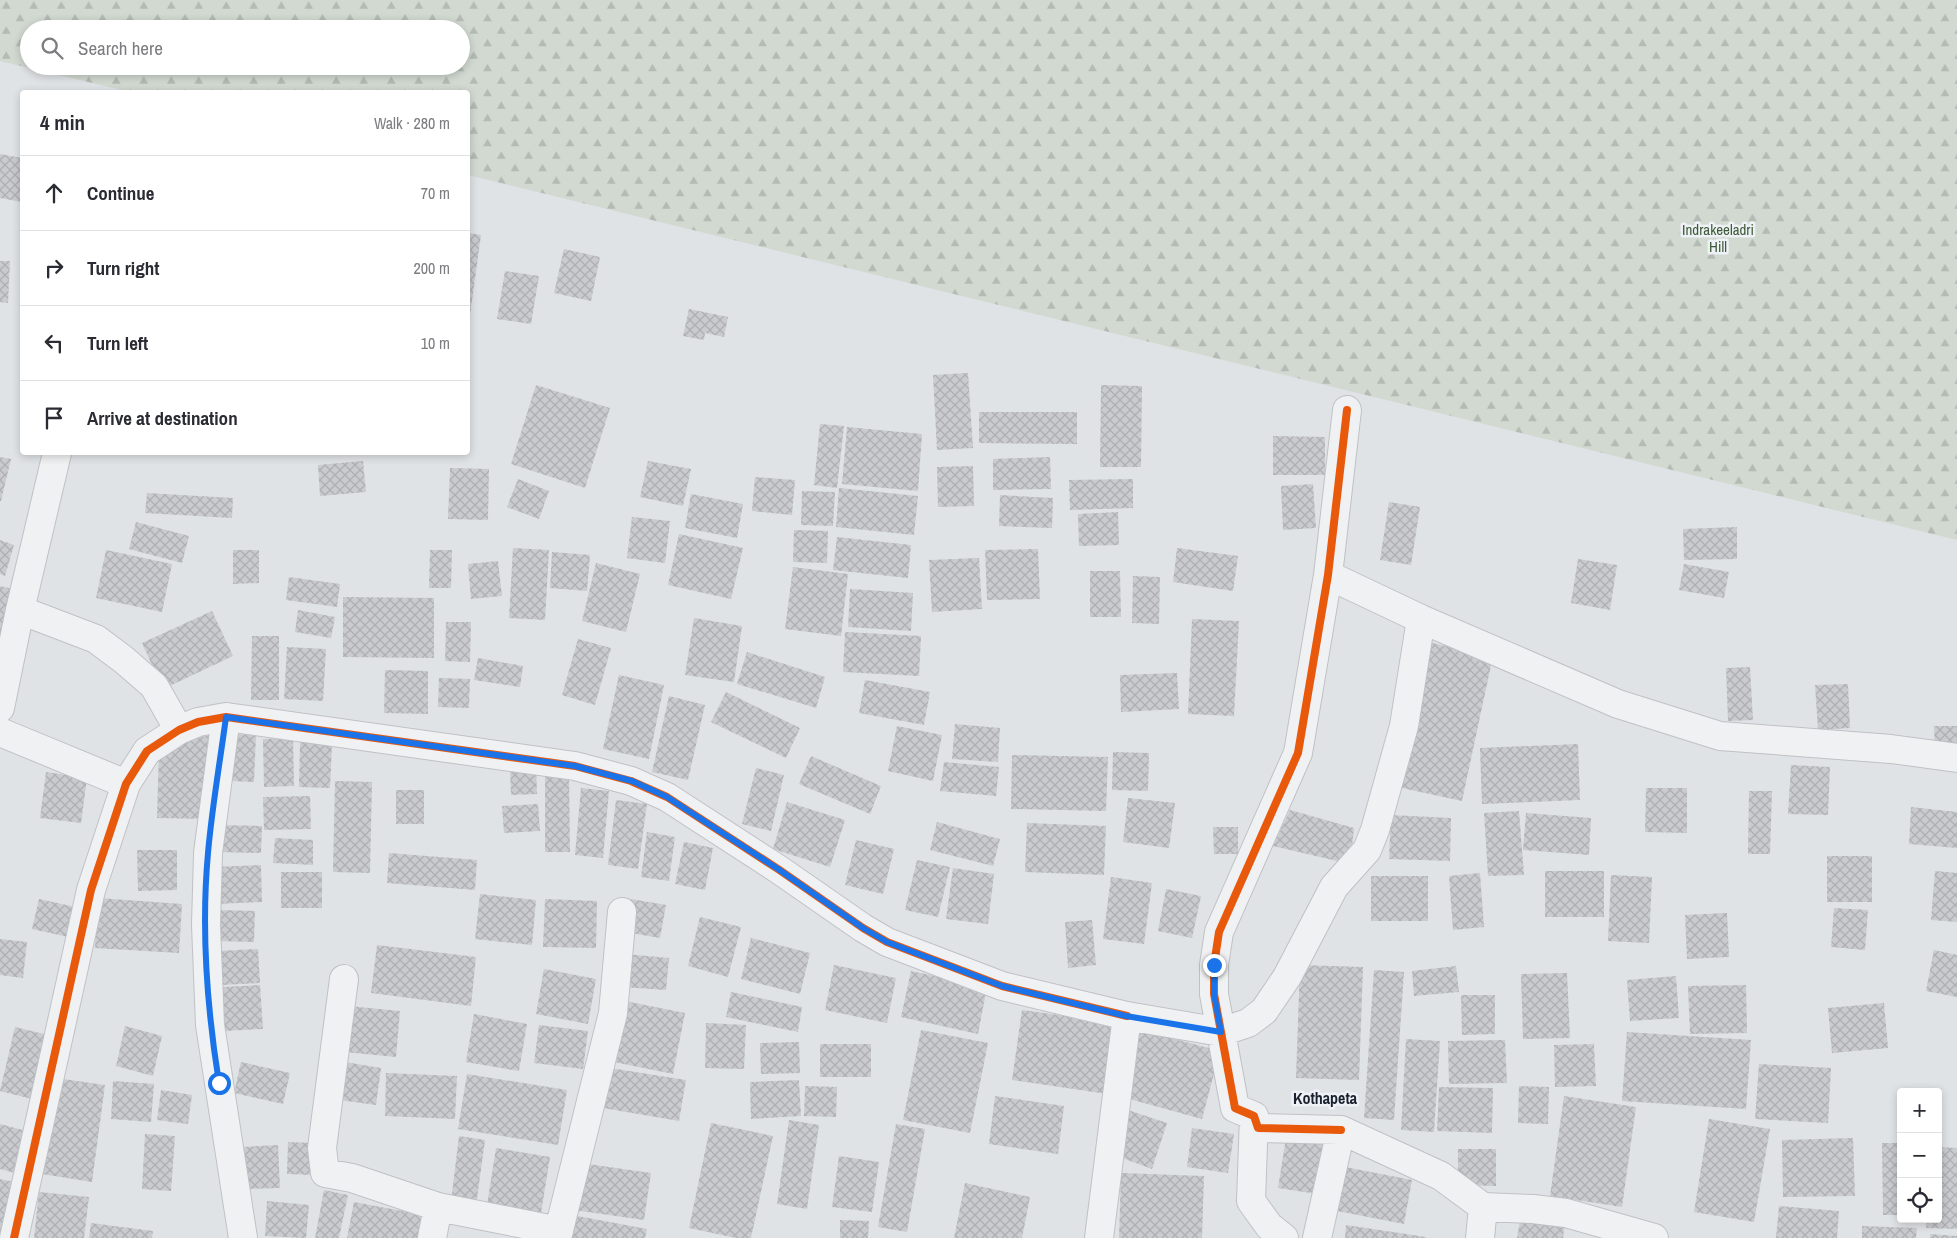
<!DOCTYPE html>
<html lang="en">
<head>
<meta charset="utf-8">
<style>
  :root { --surface:#fff; --page:#f2f2f3; --text:#2b2b33; --muted:#7c7c81; --line:#e1e1e2 }
  body { margin:0; font-family:"Archivo Narrow",sans-serif; background:var(--page); color:var(--text) }
  .controls { position:absolute; right:15px; bottom:15px; display:grid; overflow:hidden; border-radius:5px; box-shadow:0 2px 8px #0003 }
  .controls button { width:45px; height:45px; display:grid; place-items:center; padding:0; border:0; border-bottom:1px solid var(--line); background:var(--surface); color:var(--text); font:25px sans-serif }
  .stop { position:absolute; width:15px; height:15px; margin:-11px; border:4px solid #1a73e8; border-radius:50%; background:#fff }
  .stop.end { background:#1a73e8; border-color:#fff; box-shadow:0 1px 5px #0008 }
  .list { margin:0; padding:0; list-style:none }
  h2 { display:flex; justify-content:space-between; align-items:center; height:65px; margin:0; padding:0 20px; font-size:21px }
  h2 small { font-size:16px; font-weight:400; color:var(--muted) }
  .list li { display:grid; grid-template-columns:32px 1fr auto; gap:15px; align-items:center; box-sizing:border-box; height:75px; padding:0 20px; border-top:1px solid var(--line) }
  .list b { display:block; font-size:19px; white-space:nowrap }
  .list em { font-size:16px; font-style:normal; color:var(--muted) }
  .icon { flex:none; width:28px; height:28px; fill:none; stroke:currentColor; stroke-width:2; stroke-linecap:round; stroke-linejoin:round }
  .map { position:relative; flex:none; width:1957px; height:1238px; overflow:hidden }
  .search { position:absolute; background:var(--surface); box-shadow:0 2px 8px #0003; left:20px; top:20px; width:450px; height:55px; display:flex; align-items:center; gap:12px; box-sizing:border-box; padding:0 18px; border-radius:28px; color:var(--muted); font-size:19px }
  .panel { position:absolute; background:var(--surface); box-shadow:0 2px 8px #0003; left:20px; top:90px; width:450px; height:365px; border-radius:5px }
  .map>svg:first-child { display:block }
</style>
</head>
<body>
<div class="map">
<svg width="1957" height="1238" viewBox="0 0 1957 1238">
  <defs>
    <pattern id="forest-firs" width="22" height="20" patternUnits="userSpaceOnUse" patternTransform="scale(1.25)"><rect width="22" height="20" fill="#d1d9d1"/><path d="M5 1l3.5 6h-7zM16 11l3.5 6h-7z" fill="#b3bbb4"/></pattern>
    <pattern id="building-cross-hatch" width="8" height="8" patternUnits="userSpaceOnUse" patternTransform="scale(1.25)"><rect width="8" height="8" fill="#c9cbce"/><path d="M0 0l8 8M0 8l8-8" fill="none" stroke="#adafb2"/></pattern>
  </defs>
  <rect width="100%" height="100%" fill="#e0e3e6"/>
  <path fill="url(#forest-firs)" fill-rule="evenodd" d="M0,0h1957v540l-1489,-365v-83h-338l-130,-31zM29,29h432v37h-432z"/>
  <path fill="url(#building-cross-hatch)" d="M0,154l22,4v44l-22,-4z
    M468,233l13,2 -11,80h-2z
    M564,249l36,8 -9,44 -37,-8z
    M0,261h10l-2,42 -8,-1z
    M505,271l34,5 -8,48 -34,-5z
    M689,309l39,8 -4,20 -19,-4 -1,7 -21,-4z
    M968,373l5,75 -36,2 -4,-75z
    M536,385l74,23 -25,80 -74,-24z
    M1101,385l41,1 -1,81h-41z
    M979,412h98v32l-98,-1z
    M820,424l24,2 -7,62 -23,-3z
    M847,427l75,7 -4,57 -76,-7z
    M1273,436l52,1v38h-52z
    M0,457l11,2 -10,42h-1z
    M1050,457l1,32 -58,1v-31z
    M363,461l3,31 -46,4 -2,-31z
    M648,461l43,8 -8,37 -43,-9z
    M973,466l1,40 -36,1 -1,-40z
    M450,468l39,1 -1,51 -40,-1z
    M755,477l40,3 -3,35 -40,-4z
    M518,479l31,12 -10,28 -32,-12z
    M1133,479v29l-63,2 -1,-30z
    M1313,484l3,44 -33,2 -2,-44z
    M839,488l79,8 -4,39 -78,-8z
    M802,491l33,1 -2,34 -32,-1z
    M147,493l86,5 -1,20 -87,-5z
    M691,494l52,10 -6,34 -52,-10z
    M1000,495l53,3 -1,30 -53,-2z
    M1389,502l31,5 -9,58 -31,-5z
    M1118,512l1,33 -40,1 -1,-32z
    M632,517l38,4 -5,42 -38,-5z
    M136,522l53,14 -7,27 -53,-14z
    M1737,527v32l-53,1 -1,-31z
    M794,530l34,1 -1,32 -34,-1z
    M679,534l64,14 -12,51 -63,-14z
    M837,537l74,8 -3,33 -75,-8z
    M0,540l14,5 -9,31 -5,-2z
    M513,548l36,2 -4,70 -36,-2z
    M1177,548l61,8 -5,35 -60,-9z
    M1038,549l2,50 -53,1 -2,-50z
    M106,550l66,14 -10,48 -66,-14z
    M233,550h26v33l-26,1z
    M430,550h22l-1,38h-22z
    M552,552l38,3 -3,36 -37,-3z
    M979,558l3,51 -50,3 -3,-52z
    M1578,559l39,6 -7,45 -39,-7z
    M498,561l4,35 -31,3 -3,-35z
    M596,563l44,11 -14,58 -44,-11z
    M1684,564l45,8 -5,26 -45,-8z
    M793,567l55,7 -7,62 -56,-7z
    M1090,571h30l1,46h-31z
    M1133,576l27,1 -1,47 -27,-1z
    M289,577l51,7 -3,23 -51,-7z
    M0,586l17,4 -17,65z
    M850,589l63,4 -2,38 -63,-4z
    M343,597l91,1v60l-91,-1z
    M298,610l37,7 -4,21 -36,-6z
    M212,611l21,45 -70,33 -21,-46z
    M694,618l48,8 -8,56 -49,-7z
    M1192,619l47,2 -5,95 -46,-2z
    M446,622h25l-1,40 -25,-1z
    M845,632l76,4 -2,40 -76,-4z
    M252,636h27v64h-28z
    M578,639l33,9 -16,57 -33,-10z
    M1432,643l61,13 -31,145 -60,-13z
    M287,647l39,2 -3,52 -39,-2z
    M747,652l78,25 -9,31 -79,-24z
    M478,658l45,8 -3,21 -46,-7z
    M1750,667l3,53 -25,1 -2,-53z
    M385,670l43,1v43l-44,-1z
    M1177,673l2,36 -58,3 -1,-37z
    M619,675l45,10 -15,74 -46,-10z
    M439,678l31,1 -1,29 -31,-1z
    M865,680l65,12 -6,33 -65,-12z
    M1848,684l2,44 -32,2 -3,-45z
    M726,692l74,36 -14,30 -75,-36z
    M669,696l36,9 -17,75 -36,-8z
    M955,724l45,4 -2,34 -46,-3z
    M897,726l45,9 -9,46 -45,-10z
    M1934,726h23v26h-22z
    M232,734l24,1 -2,47 -24,-1z
    M209,735l-1,84 -51,-1 2,-70z
    M293,738l1,48 -30,1 -1,-48z
    M300,742l32,2 -2,44 -31,-1z
    M1578,744l2,56 -98,4 -2,-56z
    M1113,752l36,1 -1,38 -36,-1z
    M1012,755l96,2 -2,54 -95,-2z
    M811,756l70,30 -11,28 -71,-30z
    M944,762l55,5 -3,29 -56,-5z
    M1791,765l39,2 -2,48 -40,-1z
    M510,766h26l1,28 -26,1z
    M756,768l28,7 -13,56 -29,-7z
    M46,772l41,6 -6,45 -41,-5z
    M569,774l1,78h-25v-77z
    M335,781l37,1 -2,91 -37,-1z
    M581,788l28,3 -6,67 -28,-3z
    M1646,788h41v45l-42,-1z
    M396,790h28v34h-28z
    M1749,791h23l-2,63h-22z
    M310,796l1,33 -47,1 -1,-33z
    M1128,798l47,5 -6,45 -46,-6z
    M616,800l31,4 -9,65 -30,-4z
    M787,802l58,18 -15,47 -57,-18z
    M538,804l2,27 -36,2 -2,-27z
    M1911,807l46,5v36l-48,-4z
    M1290,810l64,18 -4,36 -77,-18z
    M1519,811l5,64 -36,1 -4,-63z
    M1526,813l65,5 -2,37 -66,-5z
    M1391,815l60,3 -1,43 -61,-2z
    M937,822l63,17 -7,27 -63,-16z
    M1027,823l79,3 -2,49 -79,-3z
    M218,825l44,1 -1,27 -44,-1z
    M1213,827h25v27h-24z
    M647,832l28,5 -6,44 -28,-4z
    M275,838l38,2v25l-40,-2z
    M856,840l38,9 -11,45 -38,-9z
    M684,842l29,6 -8,42 -30,-6z
    M137,850h40v40l-39,1z
    M389,853l88,7 -2,30 -88,-7z
    M1827,856h45v46h-45z
    M917,860l33,7 -12,50 -33,-7z
    M261,865l1,37 -46,2 -2,-37z
    M953,868l41,6 -6,50 -42,-5z
    M1545,871h59v46h-59z
    M1935,871l22,2v49l-26,-2z
    M281,872h41v36h-41z
    M1480,873l4,54 -31,3 -4,-54z
    M1611,875l41,2 -3,66 -41,-2z
    M1371,876h57v45h-57z
    M1111,877l41,6 -8,61 -41,-5z
    M1166,889l35,7 -9,42 -34,-7z
    M480,894l56,6 -4,45 -57,-6z
    M98,898l84,6 -3,49 -84,-5z
    M39,899l41,9 -7,30 -41,-9z
    M545,899l52,2 -1,47 -53,-1z
    M631,899l35,6 -6,33 -35,-6z
    M1834,908l34,2 -3,40 -34,-3z
    M218,910l37,1 -1,31 -37,-1z
    M1727,913l2,44 -42,2 -2,-44z
    M700,917l41,10 -13,50 -40,-11z
    M1092,920l4,45 -28,3 -3,-46z
    M751,938l59,15 -10,41 -59,-15z
    M0,939l27,3 -4,36 -23,-3z
    M377,945l99,12 -5,49 -100,-13z
    M258,949l2,34 -39,2 -2,-34z
    M1934,950l23,5v42l-31,-6z
    M625,954l44,4 -3,32 -44,-3z
    M834,965l62,13 -9,45 -62,-13z
    M1300,965l63,2 -4,113 -63,-2z
    M1456,966l3,26 -45,4 -2,-25z
    M544,969l52,10 -8,45 -52,-10z
    M1374,970l30,2 -10,148 -30,-2z
    M911,971l76,16 -9,47 -77,-17z
    M1567,973l3,65 -47,1 -2,-65z
    M1676,976l3,42 -49,3 -3,-41z
    M260,985l3,44 -38,2 -3,-44z
    M1746,985l1,48 -57,1 -2,-48z
    M731,992l71,15 -4,25 -72,-15z
    M1461,995h34v39l-33,1z
    M625,1001l60,12 -12,61 -59,-12z
    M1884,1003l4,45 -56,5 -4,-45z
    M348,1006l52,5 -4,46 -52,-5z
    M1022,1010l95,13 -10,71 -95,-14z
    M474,1014l53,10 -8,47 -53,-9z
    M706,1023l40,2 -2,44 -39,-1z
    M539,1025l49,6 -5,38 -49,-6z
    M125,1026l37,10 -9,40 -37,-10z
    M15,1027l37,9 -16,64 -36,-9z
    M921,1030l67,13 -18,90 -67,-13z
    M1140,1030l80,21 -18,68 -80,-22z
    M1627,1032l124,8 -5,69 -124,-8z
    M1406,1039l34,2 -6,91 -33,-2z
    M1505,1040l2,43 -58,1 -1,-43z
    M799,1042l1,31 -39,1 -1,-31z
    M820,1044h51v33h-51z
    M1594,1044l2,42 -41,1 -1,-42z
    M241,1062l49,11 -7,31 -49,-11z
    M345,1062l36,6 -5,37 -37,-5z
    M1759,1064l72,4 -3,55 -73,-4z
    M610,1068l76,12 -7,41 -76,-13z
    M386,1073l71,3 -2,43 -70,-3z
    M467,1074l100,16 -9,55 -100,-16z
    M56,1078l49,7 -13,97 -50,-8z
    M799,1080l2,36 -50,3 -1,-37z
    M113,1081l41,3 -3,38 -40,-3z
    M805,1086l32,1 -1,30 -32,-1z
    M1519,1086l30,1 -1,37 -30,-1z
    M1439,1087l54,1 -1,45 -55,-2z
    M161,1090l31,5 -4,29 -31,-4z
    M995,1096l69,10 -6,48 -69,-10z
    M1564,1096l72,11 -14,100 -72,-11z
    M1128,1110l39,13 -15,46 -38,-14z
    M1709,1119l61,10 -16,93 -60,-10z
    M789,1120l30,5 -12,84 -30,-5z
    M711,1123l62,13 -22,102h-15l-47,-10z
    M0,1124l30,8 -11,42 -19,-5z
    M896,1124l29,5 -18,103 -29,-5z
    M1192,1128l42,6 -6,39 -41,-6z
    M145,1134l30,2 -4,55 -29,-2z
    M459,1136l26,4 -9,66 -25,-4z
    M1286,1138l39,6 -8,50 -39,-6z
    M1853,1138l2,58 -72,1 -1,-57z
    M288,1142l27,1 -1,32 -27,-1z
    M1882,1143h19v72h-18z
    M278,1145l2,43 -35,1 -2,-42z
    M1938,1147l19,1v81l-31,-1 1,-9h11z
    M496,1148l54,9 -9,56 -54,-8z
    M1458,1149h38v37l-38,-1z
    M839,1156l40,6 -7,50 -40,-5z
    M581,1163l70,10 -7,47 -70,-10z
    M1340,1166l72,14 -8,44 -72,-14z
    M1121,1173l83,3 -2,62h-83z
    M0,1179l19,4 -13,55h-6z
    M965,1183l65,14 -8,41h-68z
    M324,1190l24,5 -9,43h-24z
    M39,1192l50,5 -5,41h-50z
    M267,1201l42,4 -3,33 -41,-2z
    M354,1202l75,14 -4,22h-78z
    M1779,1206l60,5 -2,27h-61z
    M572,1215l75,14 -2,9h-77z
    M1521,1215l44,8 -2,15h-46z
    M840,1220l29,1 -1,17h-28z
    M91,1223l62,8 -1,7h-63z
    M1346,1225l80,12v1h-81z
    M1862,1226l55,2 -1,10h-54z
    M1930,1234l27,2v2h-27z"/>
  <g fill="none" stroke-linecap="round" stroke-linejoin="round">
    <g stroke="#bfc1c4" stroke-width="30">
      <path id="street" d="M1328,575l93,44 197,85 102,32 171,13 66,9
        M20,610l76,29 28,21 30,26 25,44
        M0,708l20,-98 37,-157
        M226,717l-18,136 -2,72 4,100 33,213
        M0,732l126,52
        M344,979l-22,169 3,25 27,5 86,29
        M1254,1116l-3,85 18,25 15,12
        M1341,1130l-83,-2 -4,-12 -19,-8 -21,-114v-29l5,-33 79,-179 30,-178 19,-165
        M14,1238l77,-348 35,-106 21,-33 32,-21 19,-8 28,-5 349,49 56,15 36,16 111,72 85,59 24,14 115,44 125,30
        M432,1238l6,-31 121,24
        M557,1238l56,-225 9,-101
        M1099,1238l28,-222 94,16 27,-9 16,-12 23,-34 47,-90 33,-37 8,-20 29,-104 17,-107
        M1317,1238l24,-108 100,46 42,31
        M1480,1238l3,-31 50,2 33,4 88,25"/>
    </g>
    <use href="#street" stroke="#f0f1f2" stroke-width="28"/>
    <g stroke="#eef1f5" stroke-width="11">
      <path id="cycleway" d="M1341,1130l-83,-2 -4,-12 -19,-8 -21,-114v-29l5,-33 79,-179 30,-178 19,-165
        M14,1238l77,-348 35,-106 21,-33 32,-21 19,-8 28,-5 349,49 56,15 36,16 111,72 85,59 24,14 115,44 125,30"/>
    </g>
    <use href="#cycleway" stroke="#e8590c" stroke-width="8"/>
  </g>
  <g fill="none" stroke-linecap="round" stroke-linejoin="round">
    <path stroke="#1a73e8" stroke-width="6" d="M219,1083c-12,-75 -18,-154 -11,-230 4,-46 12,-91 18,-136l349,49 57,15 35,16 111,72 85,59 24,14 115,44 124,30 95,16 -7,-38v-29"/>
  </g>
  <g text-anchor="middle" dominant-baseline="central" stroke-width="5" stroke-linejoin="round" paint-order="stroke">
    <g font-size="15" fill="#3d5936" stroke="#eef1f5">
      <text x="1718" y="229">Indrakeeladri<tspan x="1718" dy="17">Hill</tspan></text>
    </g>
    <g font-size="16" font-weight="bold" fill="#1a212f" stroke="#eef1f5">
      <text x="1325" y="1098">Kothapeta</text>
    </g>
  </g>
</svg>
<div class="controls">
<button>+</button>
<button>−</button>
<button><svg class="icon" aria-label="locate" viewBox="0 0 24 24"><circle cx="12" cy="12" r="6"/><path d="M12 2v4M12 18v4M2 12h4M18 12h4"/></svg></button>
</div>
<div class="stop" style="left:219px;top:1083px"></div>
<div class="stop end" style="left:1214px;top:965px"></div>
<div class="search"><svg class="icon" aria-label="search" viewBox="0 0 24 24"><circle cx="10" cy="10" r="6"/><path d="M15 15l6 6"/></svg>Search here</div>
<section class="panel">
<h2>4 min<small>Walk · 280 m</small></h2>
<ul class="list">
<li><svg class="icon" aria-label="ahead" viewBox="0 0 24 24"><path d="M12 20V5M6 11l6-6 6 6"/></svg><div><b>Continue</b></div><em>70 m</em></li>
<li><svg class="icon" aria-label="right" viewBox="0 0 24 24"><path d="M7 20v-9h11M14 6l5 5-5 5"/></svg><div><b>Turn right</b></div><em>200 m</em></li>
<li><svg class="icon" aria-label="left" viewBox="0 0 24 24"><path d="M17 20v-9H6M10 6l-5 5 5 5"/></svg><div><b>Turn left</b></div><em>10 m</em></li>
<li><svg class="icon" aria-label="arrive" viewBox="0 0 24 24"><path d="M6 21V4h12l-3 4 3 4H6"/></svg><div><b>Arrive at destination</b></div></li>
</ul>
</section>
</div>
</body>
</html>
